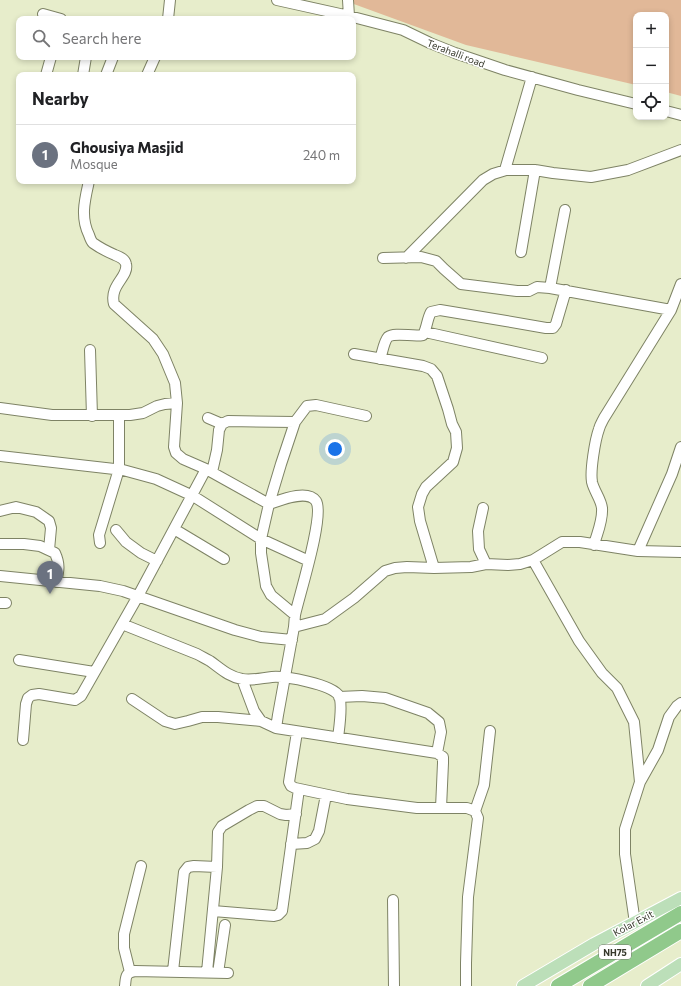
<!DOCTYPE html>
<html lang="en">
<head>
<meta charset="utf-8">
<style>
  :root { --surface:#fff; --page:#f6f6f6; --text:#202124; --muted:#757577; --line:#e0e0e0; --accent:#0f766e }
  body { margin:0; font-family:Commissioner,sans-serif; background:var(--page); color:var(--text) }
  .controls { position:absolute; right:12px; top:12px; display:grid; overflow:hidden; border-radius:8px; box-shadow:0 2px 6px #0003 }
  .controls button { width:36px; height:36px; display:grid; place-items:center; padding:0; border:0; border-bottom:1px solid var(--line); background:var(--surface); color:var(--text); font:20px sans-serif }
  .you { position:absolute; left:335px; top:449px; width:14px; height:14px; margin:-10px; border:3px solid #fff; border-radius:50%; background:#1a73e8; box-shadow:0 0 0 6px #1a73e833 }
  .badge { display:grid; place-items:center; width:26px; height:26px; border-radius:50%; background:var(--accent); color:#fff; font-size:13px; font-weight:700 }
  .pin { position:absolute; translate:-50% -33px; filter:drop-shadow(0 1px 2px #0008) }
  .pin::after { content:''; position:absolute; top:21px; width:14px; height:12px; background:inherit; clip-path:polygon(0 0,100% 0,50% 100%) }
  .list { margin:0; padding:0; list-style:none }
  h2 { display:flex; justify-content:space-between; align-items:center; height:52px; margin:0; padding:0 16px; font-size:17px }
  h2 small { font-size:13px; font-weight:400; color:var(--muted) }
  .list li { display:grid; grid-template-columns:26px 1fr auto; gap:12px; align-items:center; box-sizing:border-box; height:60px; padding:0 16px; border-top:1px solid var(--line) }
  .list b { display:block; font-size:15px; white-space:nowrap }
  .list p { margin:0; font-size:13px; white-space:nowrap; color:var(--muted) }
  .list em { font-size:13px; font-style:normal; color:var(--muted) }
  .icon { flex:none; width:22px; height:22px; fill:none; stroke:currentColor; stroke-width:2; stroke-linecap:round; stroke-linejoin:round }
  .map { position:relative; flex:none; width:681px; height:986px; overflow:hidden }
  .search { position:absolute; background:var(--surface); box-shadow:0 2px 6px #0003; left:16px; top:16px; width:340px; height:44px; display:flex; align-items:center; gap:10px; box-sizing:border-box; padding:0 14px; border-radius:8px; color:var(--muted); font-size:15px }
  .panel { position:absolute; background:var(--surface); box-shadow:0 2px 6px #0003; left:16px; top:72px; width:340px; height:112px; border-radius:8px }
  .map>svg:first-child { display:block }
</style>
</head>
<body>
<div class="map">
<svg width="681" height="986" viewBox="0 0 681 986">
  <rect width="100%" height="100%" fill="#e7edcb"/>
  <path fill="#e1b898" d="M351,0h330v96l-15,-4v-77h-30v70l-170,-40 -115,-42z"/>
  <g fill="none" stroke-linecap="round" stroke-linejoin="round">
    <g stroke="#7e8365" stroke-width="12">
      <path id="minor" d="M277,0l72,16 54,14 27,13 25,10 50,17 73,20 58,14
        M348,0l1,16
        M43,14l18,5
        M168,19l2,-19
        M46,75l5,-18
        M83,75l3,-18
        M106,75l7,-18
        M147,75l8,-18
        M666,111l15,4
        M505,170l27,-93
        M89,181c-4,18 -9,36 0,54 1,3 2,6 4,8 7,5 15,9 22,12 5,2 10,4 11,9 3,13 -17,21 -12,40l39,35 10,15 12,29 2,20 -3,44 2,6 7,6 23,10 63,35c12,-4 38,-15 47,-3 9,14 -17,95 -21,114l-1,12 -16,88 -2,13
        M521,252l14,-82
        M383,258l38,-1 15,4 8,8 17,15 56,7h12l8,-4 13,1 121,22
        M406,258l77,-78 10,-6 13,-4h29l18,3 38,4 37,-7 53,-20
        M550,288l15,-78
        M425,332l117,26
        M90,350l2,66
        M354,354l69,12 8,3 6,7 11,33 4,15 4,8 1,16 -4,14 -27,25 -4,7 -4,13 2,14 14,47
        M380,359c2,-5 4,-18 8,-22 7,-5 25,0 35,-2 4,-7 4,-16 8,-23l9,-2 66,11 40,7h7l3,-4 10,-34
        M0,408l52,7h78l13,-2 14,-7 8,-2 12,-1
        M208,418l14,6
        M0,456l123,14 33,9 37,17 68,43 48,22
        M212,472l5,-22 2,-20 3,-6 6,-3 67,1
        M483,508l-5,23 1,18 7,15
        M0,511l16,-4 20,5 13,9 2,7 -2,22
        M174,529l50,30
        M116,530l10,12 15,11 16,8
        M100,543l-1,-8 20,-66v-54
        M0,544h24l16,2 15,7c5,11 4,17 1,29
        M594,545c3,-12 9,-24 8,-37 -1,-9 -8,-17 -10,-26 -2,-11 3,-42 7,-53 1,-4 3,-7 5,-11l67,-108 10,-26
        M638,551l34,-77 9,-27
        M533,560l46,81 23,32 15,15 17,34 6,60
        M0,576l100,10 23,5 112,39 26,7 31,3
        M0,603h6
        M295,615l-24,-20 -5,-9 -5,-33v-14l8,-35 12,-40 14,-42 12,-16 9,-1 50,11
        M122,624l75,30c4,2 9,5 13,7 10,7 19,16 32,18 9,2 20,-1 30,-2 13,-1 60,7 67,19 4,8 0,33 -1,42
        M294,627l31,-8 29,-21 31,-27 10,-3 12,-1 27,1 37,-1 15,-3 22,1 12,-1 13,-4 29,-18h18l58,9 43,1
        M19,660l75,12
        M242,679l12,32 7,10 15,7 161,25 6,4v6l-2,45
        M339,697l23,-1 23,2 43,15 11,9 2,10 -4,21
        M132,699l33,22 10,3 13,-3 14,-4h16l43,4
        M297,732l-8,50 2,4 4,2 52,11 70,9h50l8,3 3,7 -10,79 -2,66v23
        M23,740l3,-36 2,-6 4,-3 7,-1 36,6 6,-4 57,-100 68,-127
        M475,811l9,-26 6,-54
        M291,844l16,-1 8,-4 4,-8 7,-36
        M393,900l1,86
        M213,911l61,5 4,-1 4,-4 17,-122
        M635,923l-10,-69v-25l15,-47 18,-32 11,-33 8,-11 4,-3
        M173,971l11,-99 4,-5 6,-1 23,1
        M130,972l-6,-24v-14l17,-68
        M207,972l10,-105 1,-35 4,-6 27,-16 8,-4h7l16,8 6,1 10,-1
        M218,973l7,-48
        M125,986c1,-9 0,-13 10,-15l93,2"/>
    </g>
    <g stroke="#fff" stroke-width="14">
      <path id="major" d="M523,986l71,-42 87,-46
        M647,986l34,-22"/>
    </g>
    <g stroke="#fff" stroke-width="16">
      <path id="highway" d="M558,986l123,-73
        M590,986l91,-55"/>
    </g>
    <use href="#minor" stroke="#fff" stroke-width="10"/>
    <use href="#major" stroke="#bcdfb9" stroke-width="12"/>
    <use href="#highway" stroke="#90c98b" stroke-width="14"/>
  </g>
  <g text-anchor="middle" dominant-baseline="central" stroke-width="3" stroke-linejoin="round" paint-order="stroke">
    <rect fill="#fff" stroke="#73746b" stroke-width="1" x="599" y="945" width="32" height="14" rx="3"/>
    <g font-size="9" font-weight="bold" fill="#37392c">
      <text x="615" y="952">NH75</text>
    </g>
    <g font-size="10" fill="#37392c" stroke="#fff">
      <text transform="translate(456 53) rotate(21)">Terahalli road</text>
      <text transform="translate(633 923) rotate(-28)">Kolar Exit</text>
    </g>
  </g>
</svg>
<div class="controls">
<button>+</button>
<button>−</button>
<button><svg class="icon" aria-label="locate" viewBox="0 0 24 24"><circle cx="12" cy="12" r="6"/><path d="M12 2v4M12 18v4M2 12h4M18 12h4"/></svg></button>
</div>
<div class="you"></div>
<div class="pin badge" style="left:50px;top:594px;background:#6b7280">1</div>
<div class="search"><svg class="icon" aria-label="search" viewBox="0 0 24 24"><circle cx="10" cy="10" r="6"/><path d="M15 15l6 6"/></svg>Search here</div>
<section class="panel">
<h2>Nearby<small></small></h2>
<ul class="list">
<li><span class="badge" style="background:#6b7280">1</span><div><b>Ghousiya Masjid</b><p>Mosque</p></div><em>240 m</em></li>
</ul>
</section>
</div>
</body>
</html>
